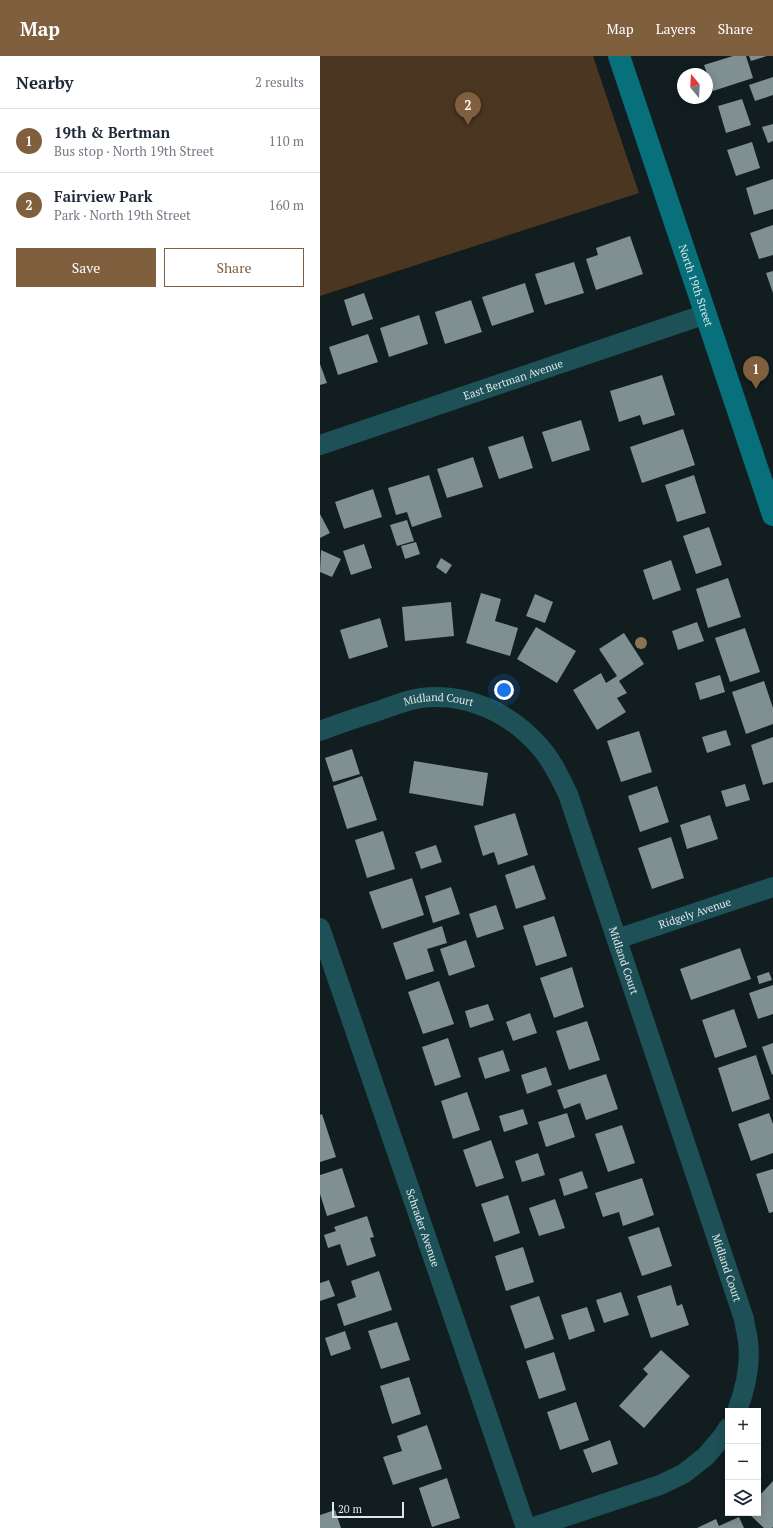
<!DOCTYPE html>
<html lang="en">
<head>
<meta charset="utf-8">
<style>
  :root { --surface:#fff; --page:#f2f2f3; --text:#1f2937; --muted:#747a83; --line:#e0e1e3; --accent:#805f3e }
  body { margin:0; font-family:"PT Serif",serif; background:var(--page); color:var(--text) }
  .controls { position:absolute; right:12px; bottom:12px; display:grid; overflow:hidden; border-radius:0px; box-shadow:0 2px 10px #0003 }
  .controls button { width:36px; height:36px; display:grid; place-items:center; padding:0; border:0; border-bottom:1px solid var(--line); background:var(--surface); color:var(--text); font:20px sans-serif }
  .compass { position:absolute; left:357px; top:12px; width:36px; height:36px; border-radius:50%; background:var(--surface); box-shadow:0 2px 10px #0003; rotate:342deg }
  .scale { position:absolute; left:12px; bottom:10px; width:72px; box-sizing:border-box; padding-left:4px; border:2px solid #dee6e7; border-top:0; font-size:11px; line-height:14px; white-space:nowrap; color:#dee6e7; -webkit-text-stroke:3px #111d1f; paint-order:stroke }
  .you { position:absolute; left:184px; top:634px; width:14px; height:14px; margin:-10px; border:3px solid #fff; border-radius:50%; background:#1a73e8; box-shadow:0 0 0 6px #1a73e833 }
  .badge { display:grid; place-items:center; width:26px; height:26px; border-radius:50%; background:var(--accent); color:#fff; font-size:13px; font-weight:700 }
  .pin { position:absolute; translate:-50% -33px; filter:drop-shadow(0 1px 2px #0008) }
  .pin::after { content:''; position:absolute; top:21px; width:14px; height:12px; background:inherit; clip-path:polygon(0 0,100% 0,50% 100%) }
  .list { margin:0; padding:0; list-style:none }
  h2 { display:flex; justify-content:space-between; align-items:center; height:52px; margin:0; padding:0 16px; font-size:17px }
  h2 small { font-size:13px; font-weight:400; color:var(--muted) }
  .list li { display:grid; grid-template-columns:26px 1fr auto; gap:12px; align-items:center; box-sizing:border-box; height:64px; padding:0 16px; border-top:1px solid var(--line) }
  .list b { display:block; font-size:15px; white-space:nowrap }
  .list p { margin:0; font-size:13px; white-space:nowrap; color:var(--muted) }
  .list em { font-size:13px; font-style:normal; color:var(--muted) }
  .actions { display:flex; gap:8px; padding:12px 16px }
  .actions a { flex:1; padding:9px 0; border:1px solid var(--accent); border-radius:0px; text-align:center; font-size:14px; color:var(--accent) }
  .actions .main { background:var(--accent); color:#fff }
  .icon { flex:none; width:22px; height:22px; fill:none; stroke:currentColor; stroke-width:2; stroke-linecap:round; stroke-linejoin:round }
  .map { position:relative; flex:none; width:453px; height:1472px; overflow:hidden }
  header { display:flex; align-items:center; gap:24px; box-sizing:border-box; height:56px; padding:0 20px; background:var(--accent); color:#fff }
  header strong { font-size:19px }
  nav { display:flex; gap:22px; margin-inline-start:auto; font-size:14px }
  main { display:flex }
  aside { flex:1; background:var(--surface) }
  .map>svg:first-child { display:block }
</style>
</head>
<body>
<header>
<strong>Map</strong>
<nav><a>Map</a><a>Layers</a><a>Share</a></nav>
</header>
<main>
<aside>
<h2>Nearby<small>2 results</small></h2>
<ul class="list">
<li><span class="badge">1</span><div><b>19th &amp; Bertman</b><p>Bus stop · North 19th Street</p></div><em>110 m</em></li>
<li><span class="badge">2</span><div><b>Fairview Park</b><p>Park · North 19th Street</p></div><em>160 m</em></li>
</ul>
<div class="actions"><a class="main">Save</a><a>Share</a></div>
</aside>
<div class="map">
<svg width="453" height="1472" viewBox="0 0 453 1472">
  <rect width="100%" height="100%" fill="#111d1f"/>
  <path fill="#4b3621" d="M0,0h273l46,137 -319,103z"/>
  <path fill="#808f91" d="M413,0h13l7,22 -40,13 -9,-26z
    M429,0h18l-16,5z
    M453,21v18l-18,6 -6,-16z
    M422,43l9,26 -25,8 -8,-27z
    M453,68v17l-5,2 -6,-16z
    M432,86l8,26 -24,8 -9,-26z
    M453,123v30l-19,6 -8,-27z
    M453,169v30l-14,4 -9,-26z
    M310,180l13,38 -47,16 -10,-31 12,-4 -2,-7z
    M254,206l10,31 -39,12 -10,-31z
    M453,215v22l-7,-20z
    M205,227l9,29 -42,14 -10,-29z
    M44,237l9,26 -21,7 -8,-26z
    M151,244l11,32 -37,12 -10,-32z
    M99,259l9,29 -39,13 -9,-29z
    M48,278l10,28 -40,13 -9,-28z
    M0,308l7,19 -7,2z
    M342,319l13,40 -32,10 -3,-10 -21,7 -9,-31z
    M261,364l9,30 -38,12 -10,-30z
    M363,373l12,36 -53,18 -12,-36z
    M203,380l10,32 -34,11 -11,-32z
    M153,401l10,30 -36,11 -10,-29z
    M109,419l13,42 -30,10 -5,-15 -11,3 -8,-27z
    M374,419l12,38 -29,9 -12,-37z
    M53,433l9,28 -38,12 -9,-27z
    M0,458l10,19 -10,5z
    M87,464l7,21 -17,5 -7,-21z
    M389,471l13,38 -26,9 -13,-38z
    M96,486l4,12 -15,5 -4,-13z
    M44,488l8,24 -21,7 -8,-24z
    M1,494l20,9 -9,18 -12,-5z
    M121,502l11,7 -6,9 -10,-7z
    M351,504l10,30 -28,10 -10,-30z
    M408,522l13,39 -33,11 -12,-39z
    M161,537l20,6 -6,22 23,7 -8,28 -44,-13z
    M215,538l18,8 -8,21 -19,-7z
    M131,546l3,34 -49,5 -3,-34z
    M60,562l8,29 -39,12 -9,-29z
    M377,566l7,19 -26,9 -6,-19z
    M216,571l40,24 -19,32 -40,-24z
    M425,572l15,44 -30,10 -15,-44z
    M304,577l20,31 -25,17 8,12 -10,5 9,14 -29,18 -24,-40 28,-17 5,10 11,-7 -18,-27z
    M400,619l5,17 -25,8 -5,-17z
    M444,625l9,27v16l-27,10 -14,-42z
    M406,674l5,15 -24,8 -5,-16z
    M319,675l13,41 -31,10 -14,-41z
    M453,681v45l-10,3 -12,-40z
    M32,693l8,25 -27,8 -8,-24z
    M94,705l74,12 -5,33 -74,-13z
    M42,720l15,44 -30,9 -14,-43z
    M425,728l5,16 -24,7 -5,-16z
    M337,730l12,36 -29,10 -12,-36z
    M195,757l13,42 -30,10 -4,-13 -11,4 -9,-30z
    M390,759l8,24 -31,10 -7,-24z
    M63,775l12,38 -28,9 -12,-38z
    M351,781l13,41 -32,11 -14,-41z
    M116,789l6,17 -21,7 -6,-17z
    M214,809l12,34 -30,10 -11,-34z
    M92,822l12,37 -42,14 -13,-37z
    M131,831l9,27 -27,9 -8,-27z
    M176,849l8,24 -27,9 -8,-24z
    M234,860l13,40 -31,10 -13,-40z
    M122,870l5,17 -20,6 7,22 -28,9 -13,-37z
    M146,884l9,27 -26,9 -9,-27z
    M420,892l11,31 -60,21 -11,-31z
    M252,911l12,40 -30,11 -14,-40z
    M449,916l3,8 -13,4 -2,-8z
    M119,925l15,43 -31,10 -15,-42z
    M453,929v29l-15,5 -9,-26z
    M168,948l6,16 -24,8 -5,-17z
    M414,953l13,38 -32,11 -13,-38z
    M210,957l7,20 -24,8 -7,-19z
    M267,965l13,39 -31,10 -13,-39z
    M128,982l13,39 -26,9 -13,-39z
    M453,987v31l-1,1 -10,-28z
    M183,994l7,21 -25,8 -7,-21z
    M436,999l14,44 -38,13 -14,-44z
    M226,1011l6,18 -25,9 -6,-19z
    M286,1018l12,35 -32,11 -6,-17 -16,6 -7,-19z
    M147,1036l13,38 -27,9 -12,-38z
    M203,1053l5,15 -24,8 -5,-16z
    M247,1057l8,24 -29,10 -8,-25z
    M449,1057l4,11v29l-22,8 -13,-37z
    M2,1058l14,43 -16,5v-47z
    M302,1069l13,38 -27,9 -13,-38z
    M171,1084l13,38 -28,9 -13,-37z
    M218,1097l7,22 -23,7 -7,-21z
    M22,1112l13,39 -28,9 -7,-22v-19z
    M453,1113v43l-4,1 -13,-39z
    M262,1115l6,17 -24,8 -5,-17z
    M322,1122l12,37 -31,11 -4,-14 -16,5 -8,-24z
    M188,1139l12,38 -26,9 -13,-38z
    M235,1143l10,29 -26,8 -10,-28z
    M47,1160l7,21 -4,1 6,18 -29,10 -7,-22 -12,4 -4,-13 12,-4 -2,-4z
    M339,1171l13,39 -30,10 -14,-39z
    M203,1191l11,35 -28,9 -11,-35z
    M59,1215l13,39 -48,16 -7,-22 19,-7 -5,-16z
    M9,1224l6,16 -15,5v-18z
    M351,1229l6,21 5,-2 7,21 -38,13 -14,-42z
    M301,1236l8,23 -25,8 -8,-23z
    M219,1240l15,43 -29,10 -15,-43z
    M267,1251l8,24 -26,9 -8,-25z
    M77,1266l13,38 -29,9 -13,-38z
    M25,1275l6,18 -20,7 -6,-18z
    M341,1294l29,26 -46,52 -25,-22 29,-32 -5,-5z
    M234,1296l12,38 -27,9 -13,-38z
    M89,1321l12,37 -29,10 -12,-38z
    M256,1346l13,38 -29,10 -13,-38z
    M107,1369l15,44 -49,16 -10,-28 19,-6 -5,-15z
    M290,1384l8,24 -26,9 -9,-23z
    M127,1422l13,40 -28,9 -13,-39z
    M453,1425v46l-1,1h-8l-16,-15h10v-16z
    M15,1454l6,18h-21v-13z
    M419,1461l5,11h-47l19,-9 3,7z"/>
  <g fill="none" stroke-linecap="round" stroke-linejoin="round">
    <g stroke="#1d5157" stroke-width="20">
      <path id="s1" d="M0,389l386,-131"/>
      <path id="s2" d="M0,675c18,-7 36,-13 55,-19 15,-5 31,-12 46,-14 45,-6 90,15 119,49 12,13 20,31 28,47l176,525c1,7 3,15 4,22 3,23 -3,49 -11,70"/>
      <path id="s3" d="M0,872l206,600"/>
      <path id="s4" d="M297,883l156,-52"/>
      <path d="M211,1472l129,-43 23,-11 23,-18 17,-20 5,-8"/>
    </g>
    <path stroke="#08707a" stroke-width="22" id="s5" d="M299,0l154,459"/>
  </g>
  <circle fill="#8b7357" cx="321" cy="587" r="6"/>
  <g text-anchor="middle" dominant-baseline="central" stroke-width="4" stroke-linejoin="round" paint-order="stroke">
    <g font-size="11" fill="#dee6e7" stroke="#111d1f">
      <text stroke="none"><textPath href="#s5" startOffset="242">North 19th Street</textPath></text>
      <text stroke="none"><textPath href="#s1" startOffset="204">East Bertman Avenue</textPath></text>
      <text stroke="none"><textPath href="#s2" startOffset="124">Midland Court</textPath></text>
      <text stroke="none"><textPath href="#s4" startOffset="82">Ridgely Avenue</textPath></text>
      <text stroke="none"><textPath href="#s2" startOffset="471">Midland Court</textPath></text>
      <text stroke="none"><textPath href="#s3" startOffset="317">Schrader Avenue</textPath></text>
      <text stroke="none"><textPath href="#s2" startOffset="795">Midland Court</textPath></text>
    </g>
  </g>
</svg>
<div class="controls">
<button>+</button>
<button>−</button>
<button><svg class="icon" aria-label="layers" viewBox="0 0 24 24"><path d="M12 4l9 5-9 5-9-5zM3 14l9 5 9-5"/></svg></button>
</div>
<svg class="compass" viewBox="-18 -18 36 36"><path d="M0-13l5 13h-10z" fill="#e53935"/><path d="M0 13l5-13h-10z" fill="#747a83"/></svg>
<div class="scale">20 m</div>
<div class="you"></div>
<div class="pin badge" style="left:436px;top:333px">1</div>
<div class="pin badge" style="left:148px;top:69px">2</div>
</div>
</main>
</body>
</html>
